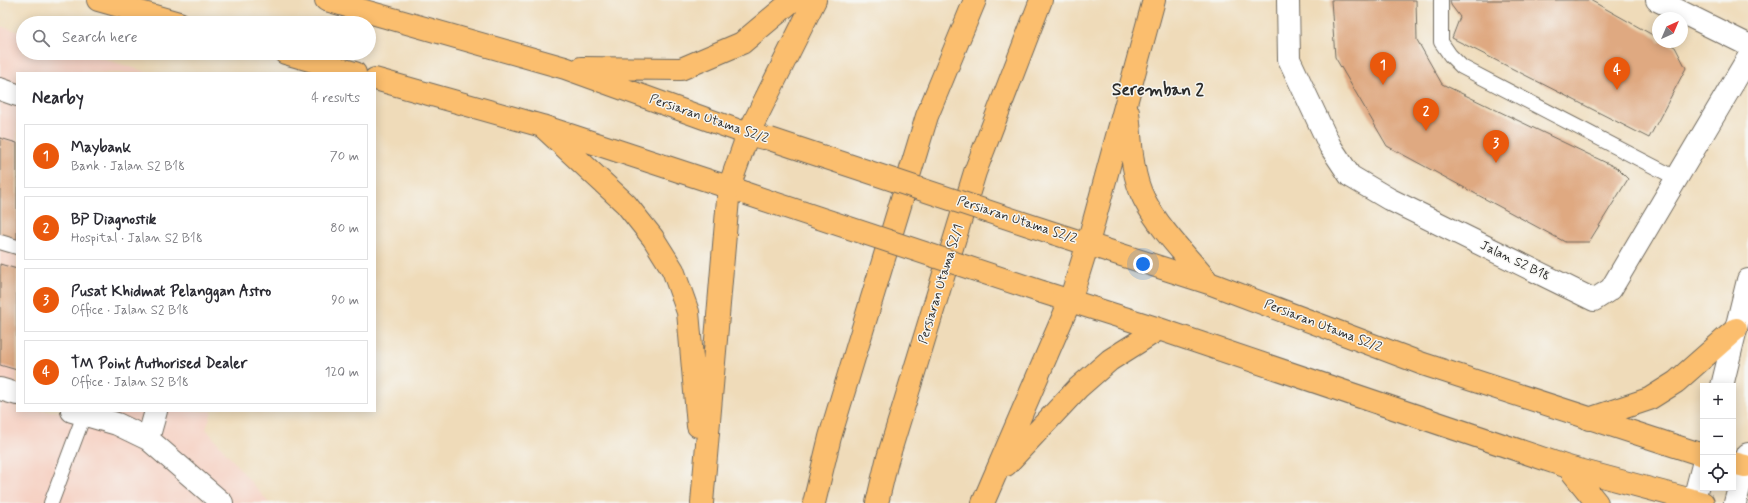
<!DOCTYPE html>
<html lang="en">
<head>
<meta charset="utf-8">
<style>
  :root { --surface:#fff; --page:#f7f7f7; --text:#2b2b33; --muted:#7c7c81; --line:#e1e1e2; --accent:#ea580c }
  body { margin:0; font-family:Mynerve,sans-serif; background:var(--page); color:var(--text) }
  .controls { position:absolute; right:12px; bottom:12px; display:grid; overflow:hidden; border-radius:0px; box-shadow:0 2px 10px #0003 }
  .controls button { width:36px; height:36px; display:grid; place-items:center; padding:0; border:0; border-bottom:1px solid var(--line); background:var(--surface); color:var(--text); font:20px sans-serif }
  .compass { position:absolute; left:1652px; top:12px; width:36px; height:36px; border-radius:50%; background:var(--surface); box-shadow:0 2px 10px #0003; rotate:44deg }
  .you { position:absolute; left:1143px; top:264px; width:14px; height:14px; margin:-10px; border:3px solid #fff; border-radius:50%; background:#1a73e8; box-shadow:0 0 0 6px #1a73e833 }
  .badge { display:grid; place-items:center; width:26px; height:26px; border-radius:50%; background:var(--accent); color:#fff; font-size:13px; font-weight:700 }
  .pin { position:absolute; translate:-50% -33px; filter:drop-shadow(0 1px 2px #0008) }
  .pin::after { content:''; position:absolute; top:21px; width:14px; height:12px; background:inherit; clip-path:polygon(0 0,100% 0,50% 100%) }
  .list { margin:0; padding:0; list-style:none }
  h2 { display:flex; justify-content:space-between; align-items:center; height:52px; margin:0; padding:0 16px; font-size:17px }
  h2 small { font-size:13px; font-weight:400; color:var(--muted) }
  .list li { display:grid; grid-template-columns:26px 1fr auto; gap:12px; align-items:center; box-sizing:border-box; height:64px; margin:0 8px 8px; padding:0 8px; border:1px solid var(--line); border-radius:0px }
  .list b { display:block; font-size:15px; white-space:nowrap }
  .list p { margin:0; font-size:13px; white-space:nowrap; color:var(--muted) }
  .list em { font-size:13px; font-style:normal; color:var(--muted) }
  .icon { flex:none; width:22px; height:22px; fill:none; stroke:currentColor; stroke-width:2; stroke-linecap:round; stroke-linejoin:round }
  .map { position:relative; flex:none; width:1748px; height:503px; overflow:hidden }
  .search { position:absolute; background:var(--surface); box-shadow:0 2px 10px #0003; left:16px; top:16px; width:360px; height:44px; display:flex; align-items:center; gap:10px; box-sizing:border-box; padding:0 14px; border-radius:22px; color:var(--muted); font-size:15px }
  .panel { position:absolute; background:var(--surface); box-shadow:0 2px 10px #0003; left:16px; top:72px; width:360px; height:340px; border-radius:0px }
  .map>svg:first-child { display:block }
</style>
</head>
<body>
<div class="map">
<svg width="1748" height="503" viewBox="0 0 1748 503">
  <rect width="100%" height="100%" fill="#f6f6f2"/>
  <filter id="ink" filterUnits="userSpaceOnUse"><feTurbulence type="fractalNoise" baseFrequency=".025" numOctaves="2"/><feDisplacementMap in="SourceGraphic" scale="8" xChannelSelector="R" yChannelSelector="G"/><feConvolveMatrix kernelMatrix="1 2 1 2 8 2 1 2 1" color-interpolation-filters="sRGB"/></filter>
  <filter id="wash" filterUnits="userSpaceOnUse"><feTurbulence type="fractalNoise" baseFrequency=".012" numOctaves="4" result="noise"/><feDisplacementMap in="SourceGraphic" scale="16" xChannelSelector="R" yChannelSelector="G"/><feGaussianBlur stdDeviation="0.9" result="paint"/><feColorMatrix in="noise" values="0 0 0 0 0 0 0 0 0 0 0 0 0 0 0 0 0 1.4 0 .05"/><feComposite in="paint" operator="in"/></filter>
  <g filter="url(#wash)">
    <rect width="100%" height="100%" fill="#efdbb9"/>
    <path fill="#f6d2c4" d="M0,26l23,7v20h63l63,20h-132v338h195l-6,18 63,74h-269z"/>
    <g id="blocks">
      <path fill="#dfa981" d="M1331,0h85l1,40 25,44 175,84 11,11 -39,63h-24l-178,-96 -52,-89z
        M1450,0h140l68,38v4h8l9,5 11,21 -37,70 -197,-100 8,-21 -9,-12z
        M0,138l17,5v98l-17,-5z
        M0,264l17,5v101l-17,-5z"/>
    </g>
  </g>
  <g filter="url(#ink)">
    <use href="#blocks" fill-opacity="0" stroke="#70695d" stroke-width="1"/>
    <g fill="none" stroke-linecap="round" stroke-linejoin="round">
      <g stroke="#70695d" stroke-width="16">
        <path id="service" d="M1441,0v42l9,13 12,12 214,111
          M0,242l17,5
          M51,503l33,-88"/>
      </g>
      <g stroke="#70695d" stroke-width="24">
        <path id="minor" d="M1288,0l1,59 41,87 20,30 39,23 205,101 17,-11 137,-231
          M1657,0l91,45
          M0,89l17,6
          M0,389l17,5
          M72,411l45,13 31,15
          M156,411l-8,28 74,64"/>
      </g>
      <g stroke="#70695d" stroke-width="24">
        <path id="tertiary" d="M1722,386l26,-106
          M1693,503l10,-38
          M1735,503l13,-49"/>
      </g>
      <g stroke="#70695d" stroke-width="24">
        <path id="primary" d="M98,0l81,23
          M326,0l239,68 183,66 15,4
          M285,53l70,20
          M581,68l100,1 61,-26 51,-43
          M375,79l167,47 201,66
          M1128,112c3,28 3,62 16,87 16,31 43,57 65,84
          M542,126l84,78 27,34 20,32 15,42 10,114
          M1056,234l153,49 214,81 280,91
          M1042,292l117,37 409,138 135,36
          M1589,419l60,-20 27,-17 60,-53
          M1733,463l12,3
          M1006,465l72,-77 32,-28 49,-31
          M1568,467l29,36
          M702,503l27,-316 19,-53 67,-134
          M814,503l16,-66 97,-321 48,-116
          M877,503l10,-42 88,-289 66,-172
          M983,503l87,-202 18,-58 66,-243"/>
      </g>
      <use href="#service" stroke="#fff" stroke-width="14"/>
      <use href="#minor" stroke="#fff" stroke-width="22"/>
      <use href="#tertiary" stroke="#fff" stroke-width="22"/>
      <use href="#primary" stroke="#fbbe6e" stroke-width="22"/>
      <g stroke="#70695d" stroke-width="24" stroke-linecap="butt">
        <path id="primary-bridge" d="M770,139l286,95
          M747,194l295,98"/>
      </g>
      <use href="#primary-bridge" stroke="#fbbe6e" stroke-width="22"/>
    </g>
  </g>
  <g text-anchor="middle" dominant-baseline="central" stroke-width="3" stroke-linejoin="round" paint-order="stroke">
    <g font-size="13" fill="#2b2b2b" stroke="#f6f6f2">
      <text transform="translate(709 119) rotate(19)">Persiaran Utama S2/2</text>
      <text transform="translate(1017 220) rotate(18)">Persiaran Utama S2/2</text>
      <text transform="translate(1515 261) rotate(26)">Jalan S2 B18</text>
      <text transform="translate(941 284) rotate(-73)">Persiaran Utama S2/1</text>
      <text transform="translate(1323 326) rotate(21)">Persiaran Utama S2/2</text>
    </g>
    <g font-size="17" font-weight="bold" fill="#2b2b2b" stroke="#f6f6f2">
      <text x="1158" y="90">Seremban 2</text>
    </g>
  </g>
</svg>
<div class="controls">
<button>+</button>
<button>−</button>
<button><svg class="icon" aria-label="locate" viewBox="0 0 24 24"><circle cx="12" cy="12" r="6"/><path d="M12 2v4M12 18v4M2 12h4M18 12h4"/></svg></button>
</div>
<svg class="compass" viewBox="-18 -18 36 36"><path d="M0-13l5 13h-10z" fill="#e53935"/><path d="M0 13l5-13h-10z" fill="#7c7c81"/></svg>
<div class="you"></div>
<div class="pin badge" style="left:1383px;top:85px">1</div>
<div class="pin badge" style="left:1426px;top:131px">2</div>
<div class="pin badge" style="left:1496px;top:163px">3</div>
<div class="pin badge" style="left:1617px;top:90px">4</div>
<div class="search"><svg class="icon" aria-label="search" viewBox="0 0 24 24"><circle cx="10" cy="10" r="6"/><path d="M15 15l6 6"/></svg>Search here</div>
<section class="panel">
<h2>Nearby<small>4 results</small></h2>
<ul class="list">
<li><span class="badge">1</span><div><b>Maybank</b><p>Bank · Jalan S2 B18</p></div><em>70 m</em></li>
<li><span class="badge">2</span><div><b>BP Diagnostik</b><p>Hospital · Jalan S2 B18</p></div><em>80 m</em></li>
<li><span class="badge">3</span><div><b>Pusat Khidmat Pelanggan Astro</b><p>Office · Jalan S2 B18</p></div><em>90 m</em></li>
<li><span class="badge">4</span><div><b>TM Point Authorised Dealer</b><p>Office · Jalan S2 B18</p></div><em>120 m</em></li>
</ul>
</section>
</div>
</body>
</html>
